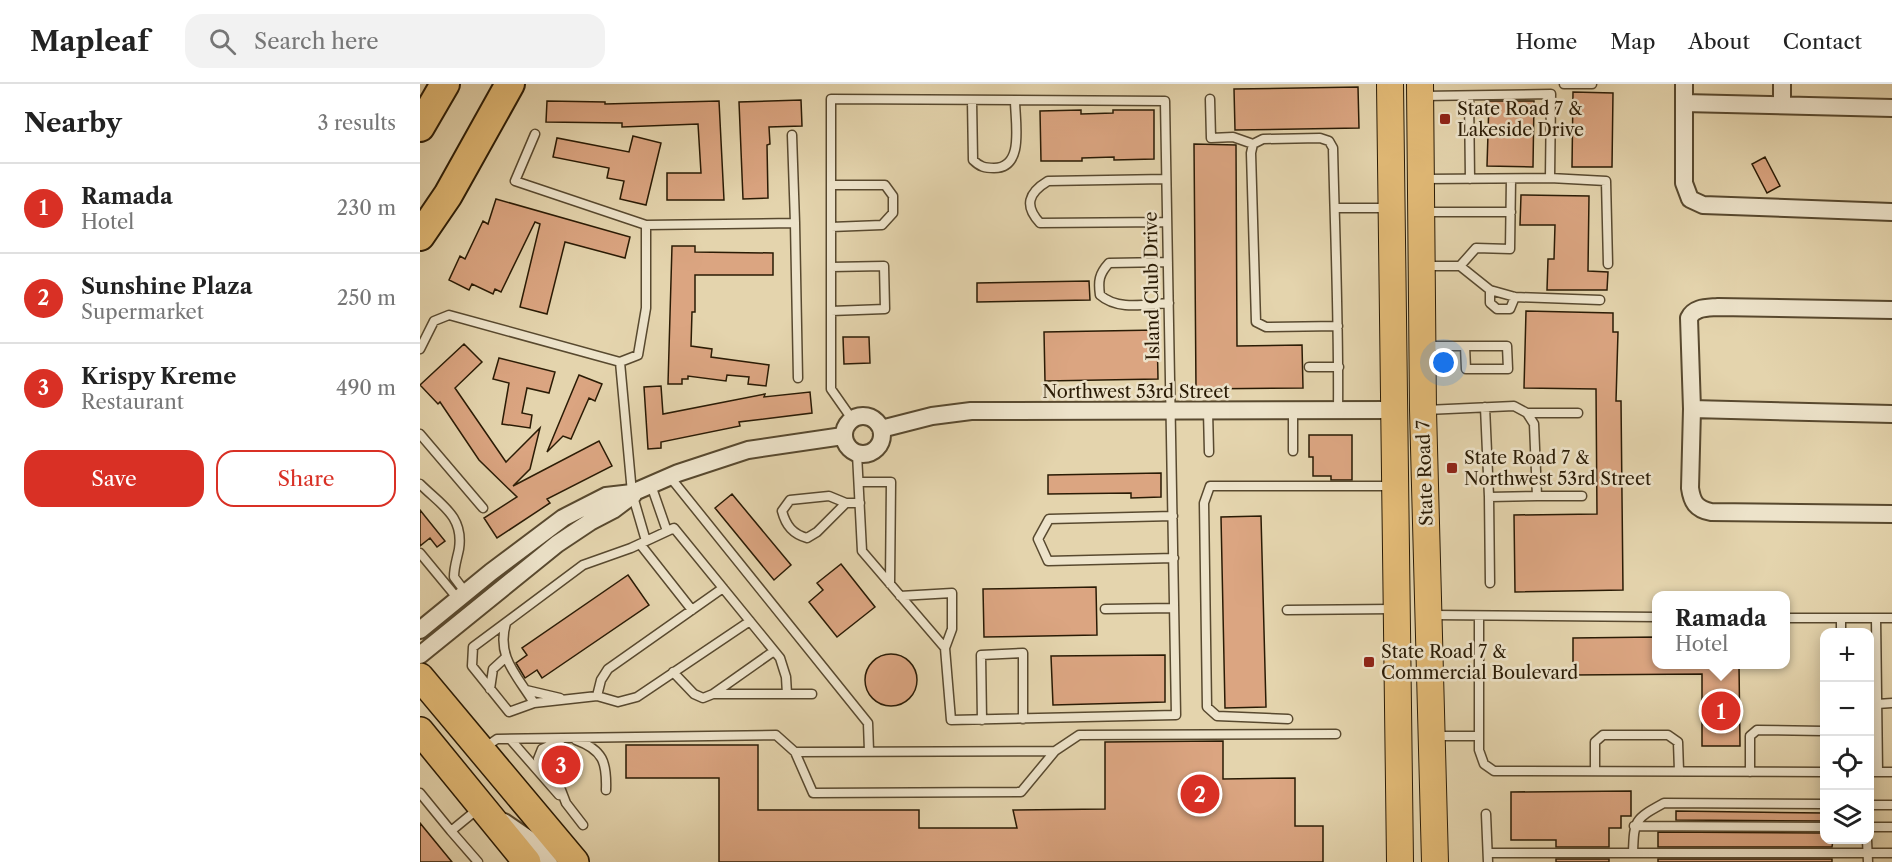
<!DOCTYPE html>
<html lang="en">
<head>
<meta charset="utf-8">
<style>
  :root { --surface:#fff; --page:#f2f2f2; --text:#222; --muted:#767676; --line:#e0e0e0; --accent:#d93025 }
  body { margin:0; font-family:"Libre Caslon Text",serif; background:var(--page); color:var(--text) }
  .controls { position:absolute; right:18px; bottom:18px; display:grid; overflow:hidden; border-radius:12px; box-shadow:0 3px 15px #0003 }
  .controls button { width:54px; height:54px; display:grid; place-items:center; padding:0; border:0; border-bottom:2px solid var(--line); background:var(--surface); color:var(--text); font:30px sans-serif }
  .you { position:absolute; left:1024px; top:279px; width:21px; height:21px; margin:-15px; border:4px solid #fff; border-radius:50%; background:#1a73e8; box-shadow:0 0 0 9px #1a73e833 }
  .badge { display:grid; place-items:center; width:39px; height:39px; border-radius:50%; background:var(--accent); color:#fff; font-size:20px; font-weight:700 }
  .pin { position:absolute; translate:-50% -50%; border:3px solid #fff; box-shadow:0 2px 6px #0006 }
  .popup { position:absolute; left:1232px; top:507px; width:138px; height:78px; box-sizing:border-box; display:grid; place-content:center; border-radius:12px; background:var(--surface); filter:drop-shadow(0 2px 4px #0005); font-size:20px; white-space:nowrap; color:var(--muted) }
  .popup b { font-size:22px; color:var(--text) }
  .popup::after { content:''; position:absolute; left:50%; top:100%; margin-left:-12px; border:12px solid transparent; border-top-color:var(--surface) }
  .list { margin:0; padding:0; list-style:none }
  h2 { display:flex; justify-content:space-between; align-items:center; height:78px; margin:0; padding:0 24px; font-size:26px }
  h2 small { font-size:20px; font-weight:400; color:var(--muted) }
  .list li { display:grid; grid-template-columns:39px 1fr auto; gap:18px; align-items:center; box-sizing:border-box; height:90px; padding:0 24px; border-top:2px solid var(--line) }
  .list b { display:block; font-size:22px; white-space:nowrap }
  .list p { margin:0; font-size:20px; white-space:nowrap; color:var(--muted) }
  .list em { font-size:20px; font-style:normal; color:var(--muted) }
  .actions { display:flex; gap:12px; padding:18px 24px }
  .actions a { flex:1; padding:14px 0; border:2px solid var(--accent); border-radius:18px; text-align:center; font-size:21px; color:var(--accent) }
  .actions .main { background:var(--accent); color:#fff }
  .icon { flex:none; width:33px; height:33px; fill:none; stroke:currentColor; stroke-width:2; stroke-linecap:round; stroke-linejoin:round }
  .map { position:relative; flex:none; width:1472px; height:778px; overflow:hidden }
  header { display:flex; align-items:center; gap:36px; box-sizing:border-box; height:84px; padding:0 30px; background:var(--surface); border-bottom:2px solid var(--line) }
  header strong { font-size:28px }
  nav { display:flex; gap:33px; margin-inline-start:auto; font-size:21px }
  .search { width:420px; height:54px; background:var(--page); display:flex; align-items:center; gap:15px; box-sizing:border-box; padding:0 21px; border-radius:18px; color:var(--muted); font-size:22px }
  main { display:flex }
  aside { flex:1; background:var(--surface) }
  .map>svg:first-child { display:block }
</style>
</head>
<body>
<header>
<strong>Mapleaf</strong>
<div class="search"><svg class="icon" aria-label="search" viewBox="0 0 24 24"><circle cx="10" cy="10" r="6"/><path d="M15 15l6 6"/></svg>Search here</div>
<nav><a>Home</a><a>Map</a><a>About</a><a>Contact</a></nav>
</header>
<main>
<aside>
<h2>Nearby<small>3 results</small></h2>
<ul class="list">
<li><span class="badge">1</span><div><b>Ramada</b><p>Hotel</p></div><em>230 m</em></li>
<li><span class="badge">2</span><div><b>Sunshine Plaza</b><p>Supermarket</p></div><em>250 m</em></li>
<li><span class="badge">3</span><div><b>Krispy Kreme</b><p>Restaurant</p></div><em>490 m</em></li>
</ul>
<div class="actions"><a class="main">Save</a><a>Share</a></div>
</aside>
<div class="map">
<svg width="1472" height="778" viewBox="0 0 1472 778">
  <rect width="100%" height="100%" fill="#e4d4ad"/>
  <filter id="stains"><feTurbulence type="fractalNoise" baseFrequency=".00333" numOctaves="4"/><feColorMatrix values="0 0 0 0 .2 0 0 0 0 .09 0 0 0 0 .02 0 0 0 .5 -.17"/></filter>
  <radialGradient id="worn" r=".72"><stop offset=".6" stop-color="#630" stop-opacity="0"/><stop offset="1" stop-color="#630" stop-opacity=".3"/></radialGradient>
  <path fill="#dba581" stroke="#2a1b05" stroke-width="1.5" d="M938,3l1,41 -124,2 -1,-41z
    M1153,8l40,1 -1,74h-40z
    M381,16l1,26 -33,1 1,17 -3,1 1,53 -25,1 -4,-97z
    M127,17l58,1v2l114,-3 5,99h-57v-27h34l-3,-49 -76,3v-4l-76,-1z
    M1069,17h45l-1,66 -46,-1z
    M661,26v4l32,-1v-3h41v49l-40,1v-3l-32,1v3h-41l-1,-50z
    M213,52l28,7 -15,62 -26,-6 4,-18 -17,-3 2,-10 -56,-11 4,-19 72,14z
    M774,60l42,1 1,201 65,-1 1,43 -107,1z
    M1345,73l15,29 -13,7 -15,-29z
    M1101,111l68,1 -1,75 20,1 -1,18h-60l1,-31h6l1,-34h-35z
    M76,115l134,38 -5,21 -60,-16 -18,72 -27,-7 20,-83 -5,-2 -34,70 -6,-3 -2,5 -21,-10 -3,6 -20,-10 11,-24 5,3 18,-38 5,3z
    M252,162h23v6l78,1v22h-78v37h-3l-1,34 21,3 -1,8 58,8 -3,21 -18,-2 1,-7 -22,-2 -1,6 -38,-5v3h-6v5h-14z
    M669,197l1,19 -113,2v-19z
    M1106,227l87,2v19h5l-2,69h5l2,189 -108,2 -1,-77 83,-1 -1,-125 -72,-1z
    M737,246l1,49 -113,2 -1,-49z
    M423,253h26l1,26 -26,1z
    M44,260l18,18 -27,26 51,74 34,-34 -10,41 -17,17 86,-45 13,25 -65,33 3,4 -53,35 -13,-20 33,-21 -38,-37 -39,-58 -2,2 -18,-19z
    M79,274l56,14 -6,21 -22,-5 -5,25 10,2 -2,13 -28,-4 7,-41 -16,-4z
    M159,291l23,9 -7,17 -6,-3 -18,41 -8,-3 -16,16z
    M241,302l2,28 102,-20 -1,3 46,-5 2,21 -73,9 1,4 -79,16v6l-13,1 -4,-62z
    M889,351h43v45h-21v-4h-18v-19h-4z
    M741,389v24l-30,1v-5l-83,1v-19z
    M312,410l59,71 -17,15 -59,-72z
    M0,426l25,31 -8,6 -7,-9 -10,8z
    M841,432l5,191 -41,1 -4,-191z
    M421,480l34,43 -38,30 -28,-35 14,-12 -6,-7z
    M208,491l21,30 -107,73 -5,-8 -12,8 -9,-15 11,-8 -5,-7z
    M676,503l1,48 -113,2 -1,-48z
    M1236,553v27h83l1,82h-38v-72l-129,1v-37z
    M445 596a26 26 0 1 1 52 0a26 26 0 1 1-52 0Z
    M745,571v47l-112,3 -2,-49z
    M803,657v38l72,-1v48h28v36h-604v-84h-93v-33h132v65h161v18h98l-4,-18 92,-1v-67z
    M1211,707v25h-10v12h-12v19h-53v-7h-45v-48z
    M1256,727l148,2v8l-148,-1z
    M0,739l32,39h-32z
    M1238,748l166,1v7h9l-1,7h-174z
    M1136,775h53v3h-53z
    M1238,775h174v3h-174z"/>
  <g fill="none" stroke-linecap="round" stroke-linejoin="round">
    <g stroke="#58492f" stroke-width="11">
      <path id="service" d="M1144,0h28
        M1003,12l128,-2 -1,84 -126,1
        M1049,12l1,83
        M790,15l1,39 22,-1 20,7
        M552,16l1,60c7,7 12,8 21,8 31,0 21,-46 21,-68
        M115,50l-20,47 131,44v83l-8,47 -18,7 12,131 14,48
        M1130,94l56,3 2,83
        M746,95l-118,2c-20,12 -24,25 -8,42l127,-1
        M411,101h54l8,11v17l-11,12 -51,2
        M915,124h53
        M1004,128h87
        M375,139l3,155
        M226,141l149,-2 -3,-88
        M748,178l-59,1c-10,11 -11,18 -9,32 18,16 46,9 69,8
        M1004,182h36l16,-18 34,1 1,-70
        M1040,182l30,24 25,7 85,3
        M411,183l53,-1 1,43 -54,2
        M1070,206v13l7,6h13l5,-12
        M918,242l-72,1 -10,-5 -5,-169 2,-9 10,-5 57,-1 9,3 4,7c2,88 6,175 5,263
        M1005,262h82l1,23h-42l-1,-23
        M0,265l14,-28 15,-6 171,47
        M889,283h30
        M1006,326l88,-4 13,7 7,11 3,72 -48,1 -4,-90
        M788,327l1,41
        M1107,329h51
        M432,335l-21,-30v-290l334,2 11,614 -225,5 -6,-72 -83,-97 -5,-97
        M0,350l63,74
        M873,367v-40
        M250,393l198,246 1,28
        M439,398h32l-1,102
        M0,400c21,21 44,32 39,65 -2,10 -5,18 -5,28l12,16
        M231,401l16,46
        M1117,412h45
        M1069,413l1,86
        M426,419l-29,29 -10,6c-14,-4 -21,-12 -25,-27l8,-11 39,-4 17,7h14
        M753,432l-124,3 -11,20 10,22 126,-3
        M220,460l52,66
        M0,469l38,46
        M480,512l52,-3v36l-7,19
        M685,525l69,-1
        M867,526l106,-1
        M1012,531l224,2
        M1059,532v134l5,14 10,7 330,1
        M1366,534h106
        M1456,534l2,154
        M330,537l-113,76 -19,5 -21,-6 -63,7 -25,9 -37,-46 1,-19 110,-82 48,-17 43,-20 106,130 6,19 1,17
        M86,539c-10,34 11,52 28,80
        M1421,548v-14
        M253,588l21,22 9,4 10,-4 61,-43
        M70,605l3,-20 12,-11
        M106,606l34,8
        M294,610h98
        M177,612l4,-16 7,-11 115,-81
        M1457,620l15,-1
        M868,635l-71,-3 -10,-9 -3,-204 6,-17h181
        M562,636l-1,-65 42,-2v66
        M1014,652h45
        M90,655l49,56
        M156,656c27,10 31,22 30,50
        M140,657l-18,8 -4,10 23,31 5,13 17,22
        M64,664l13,-9 279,-4 19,17 260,-1 24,-16 257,-1
        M375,668l18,41 208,-1 34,-41
        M1175,687v-29l8,-7h65l10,7 1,29
        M1330,688v-36l7,-6 67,1
        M1450,688h22
        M0,709l31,38
        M1450,721h22
        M1066,730l2,48
        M1214,742l190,1
        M1450,743h22
        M1447,756l1,22
        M1068,769h404
        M1213,769c1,-34 2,-34 31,-50l160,1
        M58,778l-27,-31 28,-23"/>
    </g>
    <g stroke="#58492f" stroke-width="20">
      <path id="minor" d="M1264,0v99l6,16 13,6 189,7
        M1362,0v21
        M1264,19l208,5
        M1472,226l-174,-3c-11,1 -24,0 -29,11l3,91 -2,79c2,14 6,21 21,24l181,2
        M1272,325l200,5
        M424 351a19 19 0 1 1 38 0a19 19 0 1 1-38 0Z
        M461,345l51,-13 39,-5 423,-1
        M0,546l71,-58 72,-54 43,-22 26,-3 46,-20 70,-23 95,-14
        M0,571l137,-111 33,-22 23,-12 20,-15
        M84,738l29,20 16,20"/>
    </g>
    <g stroke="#2a1b05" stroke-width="28">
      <path id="primary" d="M970,0l10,778
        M1000,0l3,326 12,452"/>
    </g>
    <g stroke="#2a1b05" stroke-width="30">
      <path id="trunk" d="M0,593l155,185
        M0,647l107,131"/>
    </g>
    <g stroke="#2a1b05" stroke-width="32">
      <path id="motorway" d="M0,43l25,-43
        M0,152l28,-41 62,-111"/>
    </g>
    <use href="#service" stroke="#ede3ca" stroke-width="8"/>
    <use href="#minor" stroke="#ede3ca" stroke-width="16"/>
    <use href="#primary" stroke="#e2ba76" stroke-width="26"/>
    <use href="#trunk" stroke="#e2ba76" stroke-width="27"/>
    <use href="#motorway" stroke="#e2ba76" stroke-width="28"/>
  </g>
  <g fill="#8f2418" stroke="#ede3ca" stroke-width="2">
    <rect x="1019" y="29" width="12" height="12" rx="3"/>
    <rect x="1026" y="378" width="12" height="12" rx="3"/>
    <rect x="943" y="572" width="12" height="12" rx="3"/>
  </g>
  <g text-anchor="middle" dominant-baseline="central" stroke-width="5" stroke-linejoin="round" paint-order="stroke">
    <g font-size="18" fill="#2a1b05" stroke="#ede3ca" text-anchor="start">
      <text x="1037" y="25">State Road 7 &amp;<tspan x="1037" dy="21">Lakeside Drive</tspan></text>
      <text x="1044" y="374">State Road 7 &amp;<tspan x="1044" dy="21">Northwest 53rd Street</tspan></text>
      <text x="961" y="568">State Road 7 &amp;<tspan x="961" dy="21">Commercial Boulevard</tspan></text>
    </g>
    <g font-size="18" fill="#2a1b05" stroke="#ede3ca">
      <text transform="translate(732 202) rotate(-91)">Island Club Drive</text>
      <text x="716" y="308">Northwest 53rd Street</text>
      <text transform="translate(1005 389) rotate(-92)">State Road 7</text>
    </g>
  </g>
  <rect width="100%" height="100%" filter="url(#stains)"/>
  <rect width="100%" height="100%" fill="url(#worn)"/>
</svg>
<div class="controls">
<button>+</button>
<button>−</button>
<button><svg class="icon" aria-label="locate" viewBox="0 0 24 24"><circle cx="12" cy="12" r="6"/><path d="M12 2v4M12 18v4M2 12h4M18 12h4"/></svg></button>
<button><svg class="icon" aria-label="layers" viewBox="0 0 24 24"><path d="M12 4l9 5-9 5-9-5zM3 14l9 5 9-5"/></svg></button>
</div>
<div class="you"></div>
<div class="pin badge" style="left:1301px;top:627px">1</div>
<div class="popup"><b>Ramada</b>Hotel</div>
<div class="pin badge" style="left:780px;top:710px">2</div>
<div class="pin badge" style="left:141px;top:681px">3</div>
</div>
</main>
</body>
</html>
